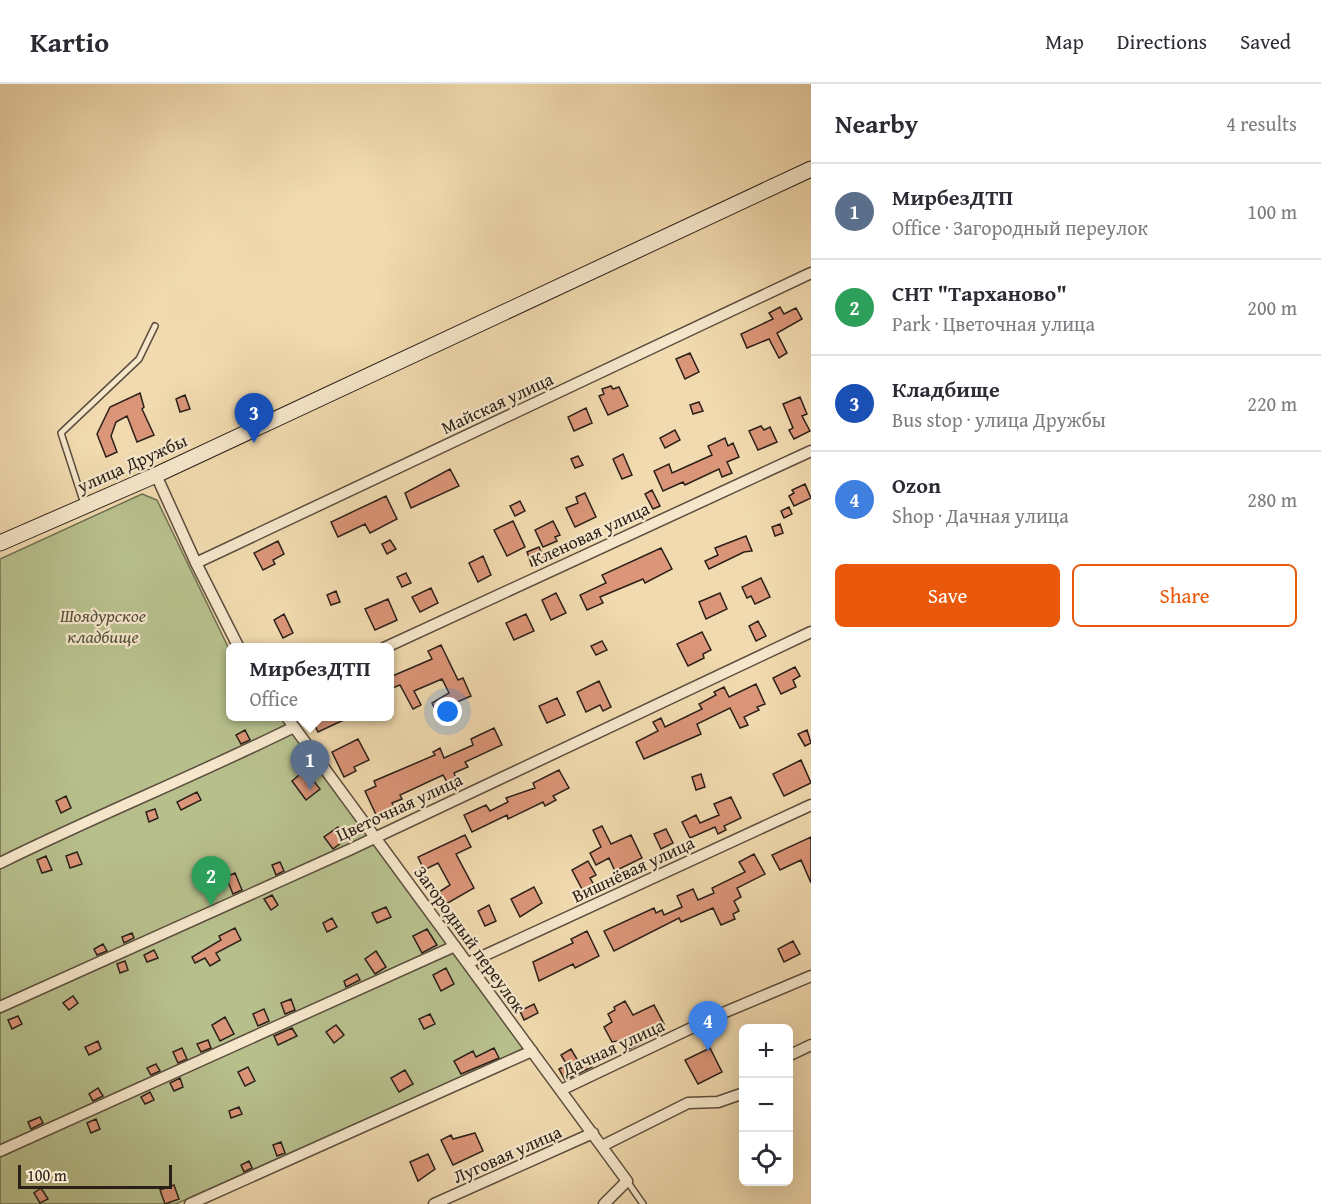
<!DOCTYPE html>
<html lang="en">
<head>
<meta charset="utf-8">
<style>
  :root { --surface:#fff; --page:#f7f7f7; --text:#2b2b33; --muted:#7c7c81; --line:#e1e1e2; --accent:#ea580c }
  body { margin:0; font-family:"Gentium Book Plus",serif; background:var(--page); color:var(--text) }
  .controls { position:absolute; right:18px; bottom:18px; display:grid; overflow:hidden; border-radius:9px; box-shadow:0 6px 24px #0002 }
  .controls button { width:54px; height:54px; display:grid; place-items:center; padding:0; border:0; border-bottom:2px solid var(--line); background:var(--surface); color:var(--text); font:30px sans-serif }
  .scale { position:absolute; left:18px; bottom:15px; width:154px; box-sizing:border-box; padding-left:6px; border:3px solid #2a2018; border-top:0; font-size:16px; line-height:21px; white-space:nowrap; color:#2a2018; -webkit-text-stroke:4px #f6e7cb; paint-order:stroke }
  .you { position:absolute; left:448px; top:628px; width:21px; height:21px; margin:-15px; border:4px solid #fff; border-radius:50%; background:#1a73e8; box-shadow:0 0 0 9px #1a73e833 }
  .badge { display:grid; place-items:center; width:39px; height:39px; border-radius:50%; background:var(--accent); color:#fff; font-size:20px; font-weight:700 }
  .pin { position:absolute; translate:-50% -50px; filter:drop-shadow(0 2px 3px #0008) }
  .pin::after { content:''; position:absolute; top:32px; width:21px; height:18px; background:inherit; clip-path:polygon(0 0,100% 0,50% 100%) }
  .popup { position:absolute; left:226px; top:559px; width:168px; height:78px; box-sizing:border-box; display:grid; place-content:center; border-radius:9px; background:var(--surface); filter:drop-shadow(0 2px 4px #0005); font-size:20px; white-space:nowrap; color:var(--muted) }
  .popup b { font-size:22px; color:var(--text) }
  .popup::after { content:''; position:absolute; left:50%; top:100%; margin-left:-12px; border:12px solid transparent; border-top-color:var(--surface) }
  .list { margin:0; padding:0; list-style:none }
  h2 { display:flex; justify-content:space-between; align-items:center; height:78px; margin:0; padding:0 24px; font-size:26px }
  h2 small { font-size:20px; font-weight:400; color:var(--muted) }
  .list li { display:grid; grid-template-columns:39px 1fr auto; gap:18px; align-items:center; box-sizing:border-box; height:96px; padding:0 24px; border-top:2px solid var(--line) }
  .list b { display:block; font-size:22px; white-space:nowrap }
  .list p { margin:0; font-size:20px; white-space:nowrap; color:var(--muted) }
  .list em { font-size:20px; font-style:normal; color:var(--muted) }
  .actions { display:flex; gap:12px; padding:18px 24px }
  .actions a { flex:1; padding:14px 0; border:2px solid var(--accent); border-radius:9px; text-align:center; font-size:21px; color:var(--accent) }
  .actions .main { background:var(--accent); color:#fff }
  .icon { flex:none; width:33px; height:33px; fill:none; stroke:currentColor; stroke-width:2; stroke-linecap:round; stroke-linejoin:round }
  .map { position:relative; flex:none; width:811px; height:1120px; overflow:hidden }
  header { display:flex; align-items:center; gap:36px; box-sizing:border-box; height:84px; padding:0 30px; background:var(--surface); border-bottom:2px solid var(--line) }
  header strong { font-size:28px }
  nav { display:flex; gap:33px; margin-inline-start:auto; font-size:21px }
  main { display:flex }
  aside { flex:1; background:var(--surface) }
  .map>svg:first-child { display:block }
</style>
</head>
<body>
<header>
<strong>Kartio</strong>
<nav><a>Map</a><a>Directions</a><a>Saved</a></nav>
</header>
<main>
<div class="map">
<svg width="811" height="1120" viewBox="0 0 811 1120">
  <rect width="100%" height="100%" fill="#f1daaf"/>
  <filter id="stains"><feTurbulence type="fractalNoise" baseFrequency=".00333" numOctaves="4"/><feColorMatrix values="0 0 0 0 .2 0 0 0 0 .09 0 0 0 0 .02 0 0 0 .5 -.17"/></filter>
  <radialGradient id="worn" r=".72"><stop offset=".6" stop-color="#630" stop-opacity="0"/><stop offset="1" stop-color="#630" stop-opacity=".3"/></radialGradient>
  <path fill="#b7c08d" stroke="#707052" stroke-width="1.5" d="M142,410l15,6 73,151v65l52,1 245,330 -351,157h-176v-645z"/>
  <path fill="#db9578" stroke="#2a2018" stroke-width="1.5" d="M780,223l4,7 12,-6 6,11 -25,14 10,20 -8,5 -10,-19 -22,9 -6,-14 32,-15 -4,-6z
    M690,269l9,19 -14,7 -9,-20z
    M611,302l2,3 6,-2 9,19 -20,9 -9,-19 5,-2 -2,-5z
    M140,309l4,14 -2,2 12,26 -17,7 -10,-26 -11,6 -5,14 6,16 -11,5 -9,-23 13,-27z
    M185,311l5,14 -10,3 -4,-13z
    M800,313l7,17 -5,2 8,15 -16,8 -5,-9 4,-2 -10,-24z
    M699,318l4,9 -10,3 -3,-9z
    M586,324l6,15 -18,8 -6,-14z
    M761,342l3,4 6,-3 7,15 -19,8 -9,-19z
    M675,346l5,10 -15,8 -5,-10z
    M725,354l3,8 5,-3 6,14 -12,5 5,11 -10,4 -3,-8 -34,16 -2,-3 -20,9 -9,-20 15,-7 3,9 40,-18 -4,-9z
    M623,370l9,21 -10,4 -9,-20z
    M578,372l5,9 -8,3 -4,-9z
    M450,385l9,17 -48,22 -6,-15z
    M805,400l6,14 -17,8 -5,-10 5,-3 -2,-3z
    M652,406l8,16 -7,3 -8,-15z
    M585,409l11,24 -21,10 -9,-19 12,-5 -2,-6z
    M386,412l11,23 -27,14 -5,-9 -27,13 -7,-15z
    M520,417l5,10 -10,5 -5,-10z
    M789,423l3,7 -8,4 -3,-7z
    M513,437l12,26 -18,9 -13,-26z
    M553,437l7,14 -5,2 2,4 -14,6 -8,-17z
    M780,440l3,9 -8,3 -3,-9z
    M746,452l6,15 -8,1 -35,17 -4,-8 13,-6 -3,-7z
    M390,456l6,9 -9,5 -5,-10z
    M278,457l6,13 -11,6 2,4 -12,6 -9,-17z
    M539,463l6,14 -13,5 -5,-14z
    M661,464l11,21 -27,14 -2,-4 -43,18 3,6 -16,7 -7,-15 26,-12 -4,-8z
    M483,472l8,19 -13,7 -9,-19z
    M406,489l5,10 -9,4 -5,-10z
    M761,494l9,19 -15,7 -4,-8 -4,2 -5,-11z
    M431,504l7,15 -18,9 -8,-15z
    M336,507l4,11 -9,3 -4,-10z
    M556,509l10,20 -15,7 -9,-20z
    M720,509l7,16 -21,10 -7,-17z
    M388,515l9,21 -22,10 -10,-21z
    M284,530l9,19 -10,5 -9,-18z
    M526,530l8,17 -20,9 -8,-17z
    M758,537l8,15 -10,5 -7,-15z
    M702,548l9,18 -8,4 1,4 -16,8 -11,-22z
    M602,557l5,9 -11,5 -5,-9z
    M441,561l17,35 5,-2 8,18 -35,15 -4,-8 17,-10 -7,-14 -28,12 7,14 -8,4 -13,-24 -10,4v-12l42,-18 -4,-8z
    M795,583l5,9 -7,4 3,7 -15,7 -8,-16z
    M599,597l12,26 -8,4 -3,-6 -14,7 -9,-20z
    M756,600l9,20 -8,3 2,3 -15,7 4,8 -8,3 -10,-20 -33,16 4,10 -57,25 -8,-17 22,-11 -5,-9 8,-4 4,9 37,-18 -3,-5 17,-9 -2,-3 10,-5 5,10z
    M557,614l8,17 -18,8 -8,-17z
    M311,633h39l-32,15z
    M494,644l8,17 -37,17 3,5 -14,6 2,5 -9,4 -4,-7 -43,20 2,4 -10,4 3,7 -17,9 -13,-28 11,-5 -2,-5 61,-26 -2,-3 7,-4 4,10 29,-13 -2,-6z
    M245,646l5,10 -9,4 -5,-9z
    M807,646l4,13 -6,3 -7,-12z
    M358,655l11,21 -15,7 2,4 -12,6 -12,-25z
    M801,676l10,23 -27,13 -11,-22z
    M305,686l15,19 -14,11 -14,-19z
    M559,686l10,18 -16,8 3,4 -11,6 -2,-4 -35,17 -1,-4 -35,17 -8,-17 22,-10 4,6 18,-9 -2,-4 29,-10 -2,-5z
    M701,690l4,13 -9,3 -4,-13z
    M197,708l4,8 -20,10 -4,-8z
    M66,712l5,12 -10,5 -5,-12z
    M731,713l10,21 -17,8 2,4 -8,4 -3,-7 -25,11 -8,-16 14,-7 4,8 19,-8 -5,-11z
    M155,725l3,9 -9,4 -3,-10z
    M602,742l9,18 20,-9 11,23 -27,13 -6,-13 -13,7 -6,-12 11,-6 -8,-17z
    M338,743l8,12 -13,10 -9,-12z
    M666,745l7,14 -12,6 -7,-15z
    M465,751l6,12 -15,7 18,34 -28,16 -7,-12 11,-7 -12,-22 -14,7 -6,-13z
    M811,753v46l-10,-23 -21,10 -8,-15z
    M77,768l5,12 -12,4 -4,-12z
    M754,770l11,20 -28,14 4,9 -7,4 5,10 -6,3 2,5 -14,6 -8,-17 -32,14 -2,-4 -65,33 -10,-20 50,-23 2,5 6,-3 2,5 18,-8 -5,-11 16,-7 5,11 16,-7 -2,-5 33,-16 -6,-10z
    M46,772l6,14 -10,3 -5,-13z
    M588,777l8,14 -6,3 4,7 -11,6 -11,-21z
    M280,778l4,9 -8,4 -4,-10z
    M235,789l7,17 -9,4 -7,-17z
    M534,803l8,16 -22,14 -9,-18z
    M272,811l6,10 -7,5 -7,-11z
    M489,821l7,16 -11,5 -7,-15z
    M386,823l5,10 -14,6 -5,-10z
    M332,834l5,9 -10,5 -4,-9z
    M235,844l6,12 -25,13 4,7 -10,6 -5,-8 -10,5 -3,-6 29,-17 -2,-4z
    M427,845l10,16 -15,8 -9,-17z
    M587,847l12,25 -24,12 -2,-4 -34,17 -6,-19 40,-19 -2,-4z
    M132,849l2,5 -10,5 -2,-6z
    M793,857l7,13 -16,8 -6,-13z
    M103,860l4,7 -10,4 -3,-6z
    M154,866l4,8 -11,4 -3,-7z
    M376,867l10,16 -11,7 -10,-15z
    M125,877l3,9 -8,3 -3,-9z
    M446,884l8,16 -13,7 -8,-16z
    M357,890l3,6 -14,7 -2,-6z
    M73,912l5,7 -9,7 -6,-7z
    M291,915l4,11 -10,4 -4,-11z
    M625,917l8,14 21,-10 10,19 -21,11 3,5 -17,9 -6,-9 -11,2 -8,-15 8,-5 -4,-8 7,-4 -1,-3z
    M534,920l4,9 -14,7 -4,-9z
    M264,925l5,12 -11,5 -5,-12z
    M430,930l5,10 -11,5 -5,-10z
    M18,932l4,8 -10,5 -4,-9z
    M225,933l9,17 -14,7 -8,-16z
    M336,941l8,10 -10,8 -8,-11z
    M292,944l5,8 -19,9 -4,-9z
    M208,956l3,8 -10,4 -4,-8z
    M98,957l3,8 -12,6 -4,-8z
    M182,964l5,11 -9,4 -5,-11z
    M494,964l5,10 -38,16 -7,-13 19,-10 3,6z
    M710,964l12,24 -24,12 -13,-24z
    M571,965l7,12 8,-5 6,11 -27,13 -6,-11 8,-4 -6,-10z
    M156,980l4,7 -9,4 -4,-7z
    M248,983l7,14 -10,5 -7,-14z
    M405,986l8,14 -14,8 -8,-14z
    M180,994l3,9 -9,4 -4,-8z
    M98,1004l5,8 -10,5 -4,-7z
    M150,1008l4,8 -9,4 -4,-7z
    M239,1023l3,7 -11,4 -2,-7z
    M40,1033l3,6 -12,6 -3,-7z
    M96,1035l4,10 -9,4 -4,-10z
    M475,1049l8,18 -30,14 -12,-25 10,-5 2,4z
    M281,1058l4,11 -8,3 -4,-11z
    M428,1070l7,15 -17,12 -8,-19z
    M249,1077l3,7 -8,4 -3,-7z
    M174,1101l5,14 -14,5 -5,-14z
    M41,1104l7,11 -8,4 -6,-10z"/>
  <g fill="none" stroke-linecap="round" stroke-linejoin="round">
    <g stroke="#5c4e3e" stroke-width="8">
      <path id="service" d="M84,420l-23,-71 78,-74 16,-33
        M627,1097l16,23"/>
    </g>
    <g stroke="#5c4e3e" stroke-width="13">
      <path id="minor" d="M156,391l40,88 43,85
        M196,479l615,-290
        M384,564l427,-197
        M286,632l341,465 -23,23
        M0,779c97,-48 197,-88 294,-136
        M468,879l343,-158
        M0,923l349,-157 462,-218
        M788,972l23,-11
        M561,1006l162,-77 88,-37
        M602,1062l86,-43 30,-1 26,-9
        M0,1067l455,-205
        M190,1120l342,-153
        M434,1120l159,-71"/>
    </g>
    <g stroke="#2a2018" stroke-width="17">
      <path id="secondary" d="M0,459l156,-68 655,-306"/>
    </g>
    <use href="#service" stroke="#f6e7cb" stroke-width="5"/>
    <use href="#minor" stroke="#f6e7cb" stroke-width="10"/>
    <use href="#secondary" stroke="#f6e7cb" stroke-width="15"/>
  </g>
  <g text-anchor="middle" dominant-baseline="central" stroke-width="4.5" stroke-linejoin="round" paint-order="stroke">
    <g font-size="18" fill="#2a2018" stroke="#f6e7cb">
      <text transform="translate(497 319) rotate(-25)">Майская улица</text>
      <text transform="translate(132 379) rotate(-24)">улица Дружбы</text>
      <text transform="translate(590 450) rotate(-25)">Кленовая улица</text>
      <text transform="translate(399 723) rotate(-25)">Цветочная улица</text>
      <text transform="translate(633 785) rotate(-25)">Вишнёвая улица</text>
      <text transform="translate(470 855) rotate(54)">Загородный переулок</text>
      <text transform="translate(613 963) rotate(-25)">Дачная улица</text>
      <text transform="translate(507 1070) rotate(-24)">Луговая улица</text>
    </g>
    <g font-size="18" font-style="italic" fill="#54503b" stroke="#f6e7cb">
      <text x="103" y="531">Шоядурское<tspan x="103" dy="21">кладбище</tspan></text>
    </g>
  </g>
  <rect width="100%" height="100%" filter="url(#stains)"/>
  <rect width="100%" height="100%" fill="url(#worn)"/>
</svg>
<div class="controls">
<button>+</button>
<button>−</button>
<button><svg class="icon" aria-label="locate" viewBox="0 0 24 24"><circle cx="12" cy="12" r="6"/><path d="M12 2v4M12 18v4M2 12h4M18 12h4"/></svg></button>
</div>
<div class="scale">100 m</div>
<div class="you"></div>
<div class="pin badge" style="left:310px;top:706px;background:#5c6f8a">1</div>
<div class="popup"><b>МирбезДТП</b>Office</div>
<div class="pin badge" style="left:211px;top:822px;background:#2e9e5b">2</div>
<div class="pin badge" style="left:254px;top:359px;background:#1a4fb4">3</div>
<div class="pin badge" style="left:708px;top:967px;background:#3f7fe0">4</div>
</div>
<aside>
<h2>Nearby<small>4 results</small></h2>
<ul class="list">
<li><span class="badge" style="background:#5c6f8a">1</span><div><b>МирбезДТП</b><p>Office · Загородный переулок</p></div><em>100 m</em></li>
<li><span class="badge" style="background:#2e9e5b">2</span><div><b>СНТ &quot;Тарханово&quot;</b><p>Park · Цветочная улица</p></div><em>200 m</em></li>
<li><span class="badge" style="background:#1a4fb4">3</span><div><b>Кладбище</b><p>Bus stop · улица Дружбы</p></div><em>220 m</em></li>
<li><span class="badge" style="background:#3f7fe0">4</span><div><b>Ozon</b><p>Shop · Дачная улица</p></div><em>280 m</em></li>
</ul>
<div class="actions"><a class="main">Save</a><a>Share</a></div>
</aside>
</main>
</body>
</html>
